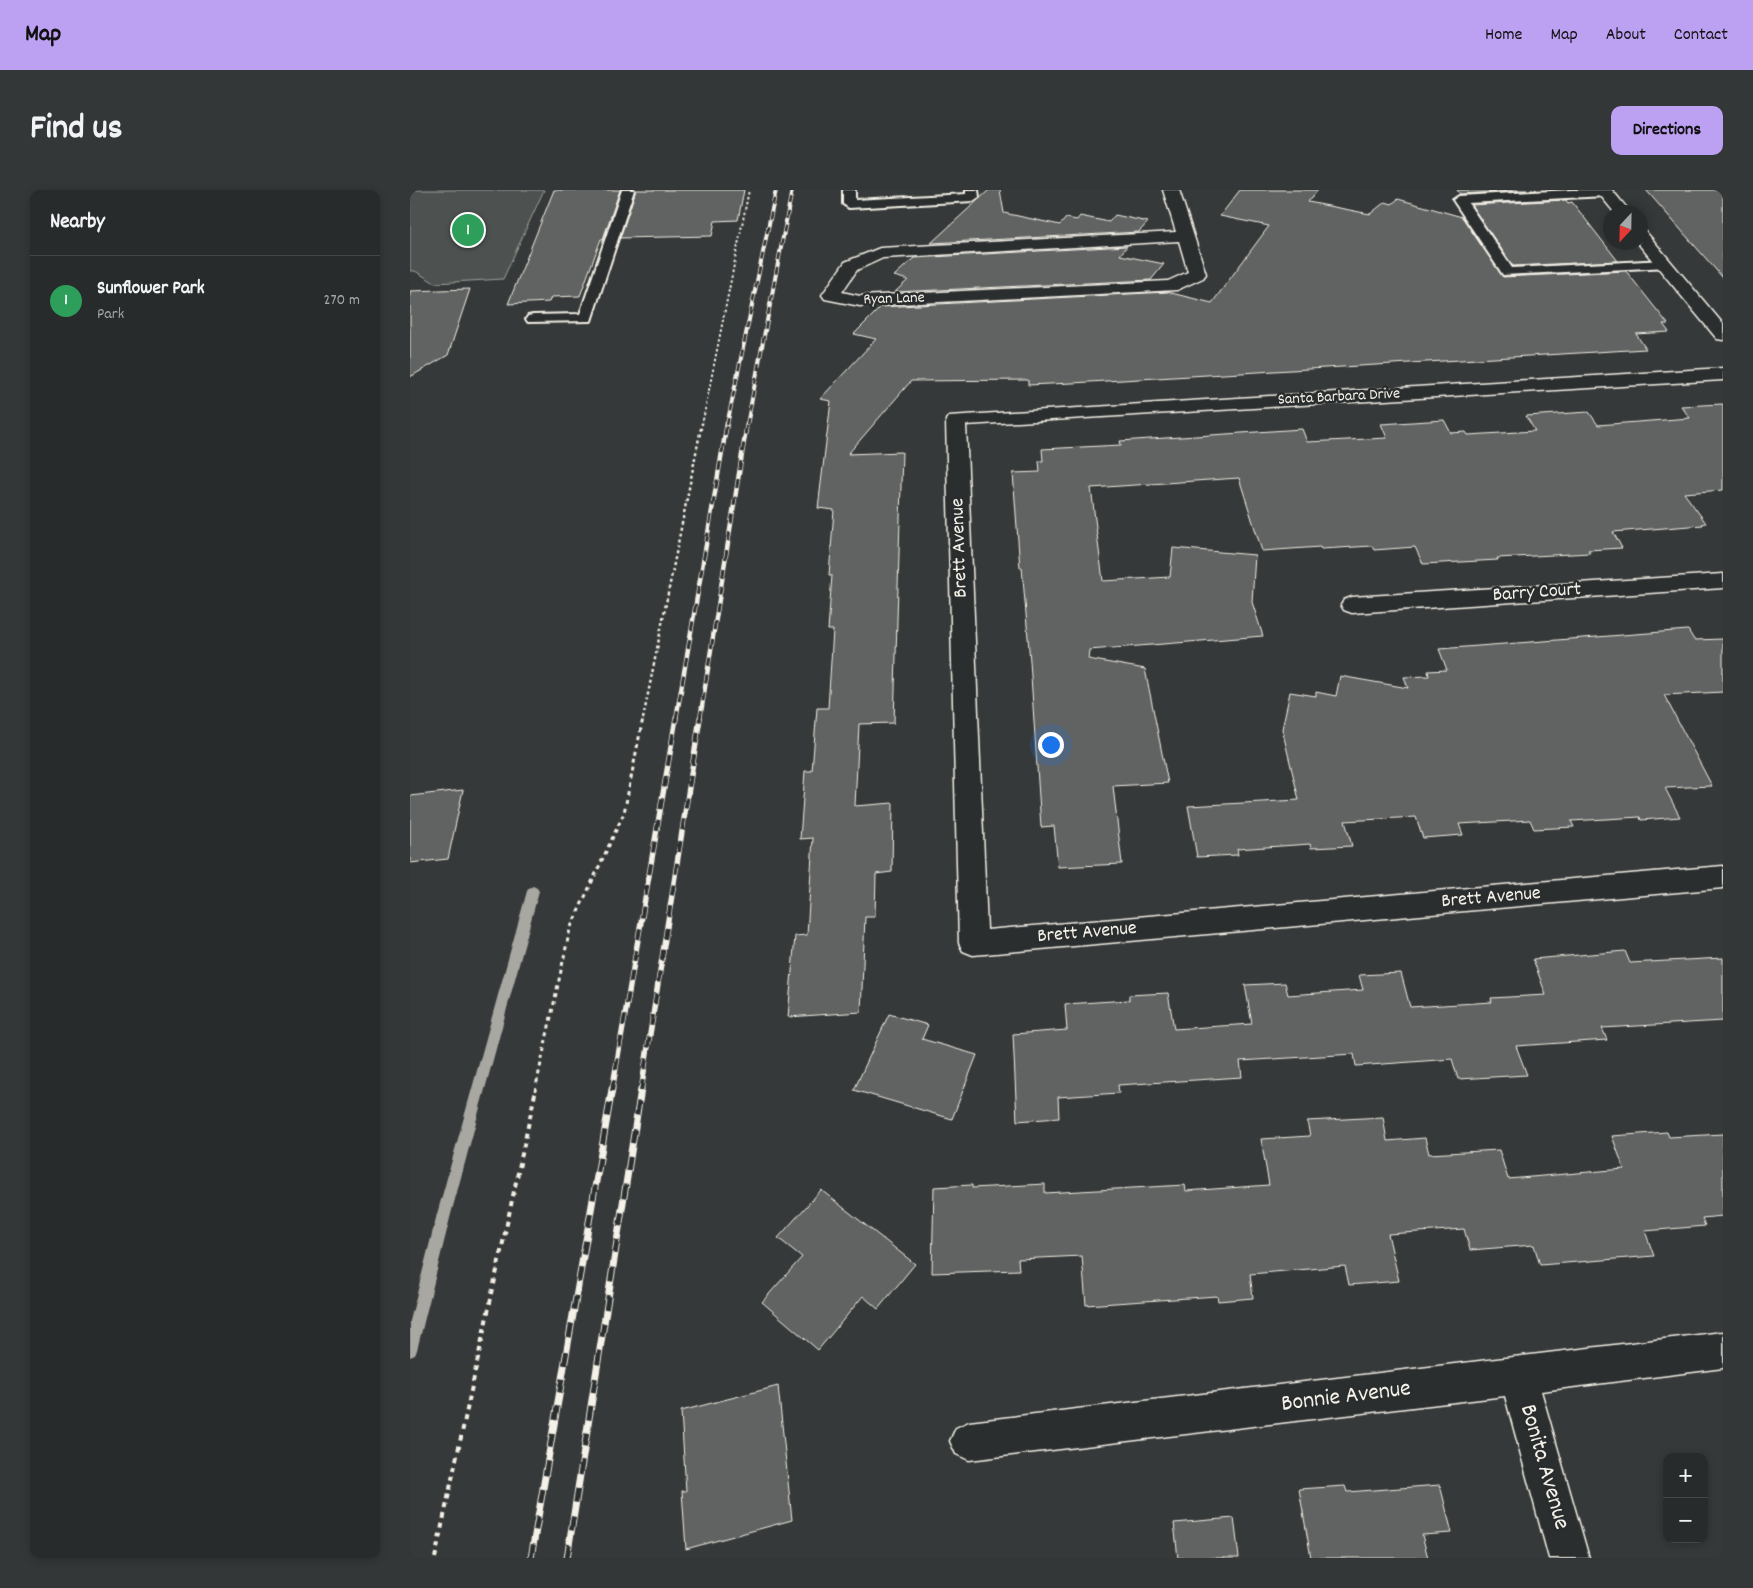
<!DOCTYPE html>
<html lang="en">
<head>
<meta charset="utf-8">
<style>
  :root { --surface:#282b2b; --page:#343737; --text:#f1f3f6; --muted:#a5a7a9; --line:#444747; --accent:#bca0f2 }
  body { margin:0; font-family:Dekko,sans-serif; background:var(--page); color:var(--text) }
  .controls { position:absolute; right:15px; bottom:15px; display:grid; overflow:hidden; border-radius:10px; box-shadow:0 2px 8px #0003 }
  .controls button { width:45px; height:45px; display:grid; place-items:center; padding:0; border:0; border-bottom:1px solid var(--line); background:var(--surface); color:var(--text); font:25px sans-serif }
  .compass { position:absolute; left:1193px; top:15px; width:45px; height:45px; border-radius:50%; background:var(--surface); box-shadow:0 2px 8px #0003; rotate:202deg }
  .you { position:absolute; left:640px; top:554px; width:18px; height:18px; margin:-12px; border:4px solid #fff; border-radius:50%; background:#1a73e8; box-shadow:0 0 0 8px #1a73e833 }
  .badge { display:grid; place-items:center; width:32px; height:32px; border-radius:50%; background:var(--accent); color:#fff; font-size:16px; font-weight:700 }
  .pin { position:absolute; translate:-50% -50%; border:2px solid #fff; box-shadow:0 1px 5px #0006 }
  .list { margin:0; padding:0; list-style:none }
  h2 { display:flex; justify-content:space-between; align-items:center; height:65px; margin:0; padding:0 20px; font-size:21px }
  h2 small { font-size:16px; font-weight:400; color:var(--muted) }
  .list li { display:grid; grid-template-columns:32px 1fr auto; gap:15px; align-items:center; box-sizing:border-box; height:90px; padding:0 20px; border-top:1px solid var(--line) }
  .list b { display:block; font-size:19px; white-space:nowrap }
  .list p { margin:0; font-size:16px; white-space:nowrap; color:var(--muted) }
  .list em { font-size:16px; font-style:normal; color:var(--muted) }
  .map { position:relative; flex:none; width:1313px; height:1368px; overflow:hidden; border-radius:10px }
  header { display:flex; align-items:center; gap:30px; box-sizing:border-box; height:70px; padding:0 25px; background:var(--accent); color:#111 }
  header strong { font-size:24px }
  nav { display:flex; gap:28px; margin-inline-start:auto; font-size:18px }
  .intro { display:flex; align-items:center; justify-content:space-between; box-sizing:border-box; height:120px; padding:0 30px }
  h1 { margin:0; font-size:35px }
  .button { padding:12px 22px; border-radius:10px; background:var(--accent); color:#111; font-size:18px; font-weight:700 }
  main { display:flex; gap:30px; padding:0 30px }
  aside { flex:1; background:var(--surface); border-radius:10px; box-shadow:0 2px 8px #0003 }
  .map>svg:first-child { display:block }
</style>
</head>
<body>
<header>
<strong>Map</strong>
<nav><a>Home</a><a>Map</a><a>About</a><a>Contact</a></nav>
</header>
<div class="intro"><h1>Find us</h1><a class="button">Directions</a></div>
<main>
<aside>
<h2>Nearby<small></small></h2>
<ul class="list">
<li><span class="badge" style="background:#2e9e5b">1</span><div><b>Sunflower Park</b><p>Park</p></div><em>270 m</em></li>
</ul>
</aside>
<div class="map">
<svg width="1313" height="1368" viewBox="0 0 1313 1368">
  <rect width="100%" height="100%" fill="#363939"/>
  <filter id="ink" filterUnits="userSpaceOnUse"><feTurbulence type="fractalNoise" baseFrequency=".02" numOctaves="2"/><feDisplacementMap in="SourceGraphic" scale="10" xChannelSelector="R" yChannelSelector="G"/><feConvolveMatrix kernelMatrix="1 2 1 2 8 2 1 2 1" color-interpolation-filters="sRGB"/></filter>
  <g filter="url(#ink)">
    <path fill="#4e514f" stroke="#a1a19c" d="M0,0h134l-41,89 -68,4 -20,-12h-5z"/>
    <g fill="none" stroke-linecap="round" stroke-linejoin="round">
      <path fill="#a8a7a1" fill-rule="evenodd" d="M123,696l4,2 2,3 -88,323 -34,136 -2,5 -5,2v-36l27,-107 90,-323 2,-3z"/>
    </g>
    <path fill="#616362" stroke="#f4f1e8" d="M144,0h66l-17,49h-2l-21,57 -29,1 -2,5 -41,2z
      M226,0h108l-6,30 -23,1 -3,15 -92,2z
      M579,0h11l4,23 56,12 6,-7 11,2 3,-4 29,6 6,-7 33,7 -9,10 -208,11z
      M830,0h78l-10,12 62,12 15,-12 7,2 6,-5 64,18 41,60 123,-6 42,53h-5l6,8 -33,2 10,15 -574,34 -44,2v-5l-117,1 -63,73 54,-2 -8,271 -35,1 -4,82 38,-3 -1,69 -16,2 -1,43h-10l-4,95 -73,5 7,-81 12,-1 6,-97 -13,1 5,-68h7l5,-63h11l5,-78h-5l4,-55h-3l5,-65 -16,-2 13,-107 -11,-2 56,-60 -22,-5 27,-27 286,-15 45,11 57,-77 -49,-10z
      M1047,0h80l-77,4z
      M1236,0h77v88z
      M1156,10l2,3 4,-1 46,59 -105,5 -42,-61z
      M717,56l-7,9 44,9 -13,16 -256,12 13,-12 -14,-4 20,-18z
      M60,99l-22,66 -38,22v-86z
      M1313,214v86l-39,3 22,30 -4,1 1,1 -90,7 9,16 -34,2 2,3 -93,5 1,2 -75,4 -8,-17 -41,3 -2,-4 -51,3 -1,-2 -58,4 -23,-73 -148,10 12,93 67,-4 3,-29 82,7 -3,47 11,34 -174,14 -1,9 57,10 23,114 -55,3 9,78 -64,3 -4,-41 -13,1 -11,-166 -8,-94 -2,1 -7,-95 27,-1 -1,-11h4l-1,-12 79,-4 -1,-4 182,-12 5,13 80,-4 -6,-14 63,-4 7,13 15,-1 2,3 67,-4 -9,-15 63,-4 9,13 92,-7 -9,-12z
      M1278,440l6,10 29,-1v53l-59,3 48,91 -47,2 15,29 -39,3 -1,-3 -69,4 3,6 -40,2 -4,-9 -71,4 4,11 -40,3 -7,-21 -71,4 7,25 -41,2 -1,-4 -73,5 1,6 -41,2 -9,-51 111,-6 -17,-71 8,-37 26,4v-4l20,4 4,-20 68,12 -4,-11 25,-1 -1,-5 19,-1 -8,-21z
      M53,600l-15,69 -38,4v-67z
      M1215,761l5,12 93,-5v63l-121,7 5,12 -91,6 11,29 -69,4 -6,-20 -96,7 -2,-12 -114,7 2,16 -124,8 1,8 -61,4 1,21 -42,3 -4,-87 54,-4 -2,-26 64,-4v-5l39,-2 6,36 78,-5 -7,-39 40,-2 3,12 75,-5 -4,-15 42,-2 9,34 82,-5 -1,-4 55,-3 -13,-36z
      M479,824l39,11 -6,14 55,16 -25,64 -98,-29z
      M973,927l4,24 38,-3 4,16 70,-4 9,29 116,-10 -12,-33 55,-4 2,5 54,-3v82l-21,2 3,8 -60,5 9,25 -114,9 -6,-20 -64,5 -6,-21 -76,5 11,47 -50,4 -4,-19 -95,8 3,24 -35,3 -1,-5 -131,9 -4,-49 -64,3 1,11 -87,3 2,-86 38,-2v3l73,-4v9l140,-8 1,6 83,-6 -8,-46 49,-3 -3,-15z
      M411,1000l94,74 -37,45 -15,-13 -45,54 -56,-48 40,-45 -24,-19z
      M368,1196l14,134 -106,29 -4,-58h4l-5,-80z
      M1030,1295l12,48 -30,2 6,23h-117l-12,-69 46,-3 2,6z
      M824,1328l5,40h-61l-4,-35z"/>
    <g fill="none" stroke-linecap="round" stroke-linejoin="round">
      <g stroke="#f4f1e8" stroke-width="4">
        <path id="lane" d="M212,0h12l-43,131 -63,1 -2,-3 2,-3 5,-1 47,-1z
          M433,0h12v10l111,-6v-4h12l1,7 -6,4 -124,7 -6,-4z
          M1162,0h39l1,2 -6,4 -138,7 44,65 152,-8 5,1 2,3 -2,3 -166,8 -50,-75 6,-4z"/>
      </g>
      <g stroke="#f4f1e8" stroke-width="3">
        <path id="street" d="M753,0h16l27,84 -3,4 -26,12 -317,16 -35,-7 -3,-4 23,-33 35,-14 296,-16zM769,51l9,31 -20,9 -308,15 -18,-4 15,-22 26,-12z
          M1186,0h16l18,22h-16z
          M1230,40l6,2 77,92v16l-6,-1 -80,-97h3z
          M1313,178v12l-757,45 21,505 736,-64v22l-750,67 -10,-4 -4,-8 -13,-523 3,-4z
          M1313,384v14l-371,25 -8,-3 -3,-5 3,-5 8,-3z
          M1313,1142v36l-182,23 48,167h-40l-44,-162 -536,64 -13,-6 -6,-13 6,-13 13,-6z"/>
      </g>
      <path stroke="#f4f1e8" stroke-width="2" stroke-dasharray="2.5 2.5" stroke-linecap="butt" d="M292,235l47,-235"/>
      <path stroke="#f4f1e8" stroke-width="2.5" stroke-dasharray="3 3" stroke-linecap="butt" d="M233,529l59,-296"/>
      <path stroke="#f4f1e8" stroke-width="3" stroke-dasharray="4 4" stroke-linecap="butt" d="M125,901l35,-162 54,-116 19,-95"/>
      <path stroke="#f4f1e8" stroke-width="4" stroke-dasharray="5 5" stroke-linecap="butt" d="M25,1368l101,-469"/>
      <use href="#lane" fill="#2a2d2e" fill-rule="evenodd"/>
      <use href="#street" fill="#2a2d2e" fill-rule="evenodd"/>
      <g stroke="#f4f1e8" stroke-width="4">
        <path id="rail-far3" d="M317,235l49,-235
          M337,235l45,-235"/>
      </g>
      <g stroke="#f4f1e8" stroke-width="4.5">
        <path id="rail-far2" d="M266,529l51,-296
          M290,529l47,-296"/>
      </g>
      <g stroke="#f4f1e8" stroke-width="5.5">
        <path id="rail-far1" d="M202,901l64,-373
          M231,901l59,-373"/>
      </g>
      <g stroke="#f4f1e8" stroke-width="7">
        <path id="rail" d="M121,1368l81,-469
          M157,1368l74,-469"/>
      </g>
      <use href="#rail-far3" stroke="#2a2d2e" stroke-width="2.5" stroke-dasharray="7" stroke-linecap="butt"/>
      <use href="#rail-far2" stroke="#2a2d2e" stroke-width="3" stroke-dasharray="9" stroke-linecap="butt"/>
      <use href="#rail-far1" stroke="#2a2d2e" stroke-width="4" stroke-dasharray="11" stroke-linecap="butt"/>
      <use href="#rail" stroke="#2a2d2e" stroke-width="5" stroke-dasharray="14" stroke-linecap="butt"/>
    </g>
  </g>
  <g text-anchor="middle" dominant-baseline="central" stroke-width="5" stroke-linejoin="round" paint-order="stroke">
    <g font-size="16" fill="#f4f1e8" stroke="#2a2d2e">
      <text transform="translate(484 109) rotate(-2)">Ryan Lane</text>
      <text transform="translate(929 207) rotate(-3)">Santa Barbara Drive</text>
    </g>
    <g font-size="20" fill="#f4f1e8" stroke="#2a2d2e">
      <text transform="translate(550 358) rotate(-92)">Brett Avenue</text>
      <text transform="translate(1127 403) rotate(-4)">Barry Court</text>
      <text transform="translate(1081 708) rotate(-5)">Brett Avenue</text>
      <text transform="translate(677 743) rotate(-5)">Brett Avenue</text>
    </g>
    <g font-size="24" fill="#f4f1e8" stroke="#2a2d2e">
      <text transform="translate(936 1207) rotate(-7)">Bonnie Avenue</text>
      <text transform="translate(1134 1277) rotate(74)">Bonita Avenue</text>
    </g>
  </g>
</svg>
<div class="controls">
<button>+</button>
<button>−</button>
</div>
<svg class="compass" viewBox="-18 -18 36 36"><path d="M0-13l5 13h-10z" fill="#e53935"/><path d="M0 13l5-13h-10z" fill="#a5a7a9"/></svg>
<div class="you"></div>
<div class="pin badge" style="left:58px;top:40px;background:#2e9e5b">1</div>
</div>
</main>
</body>
</html>
